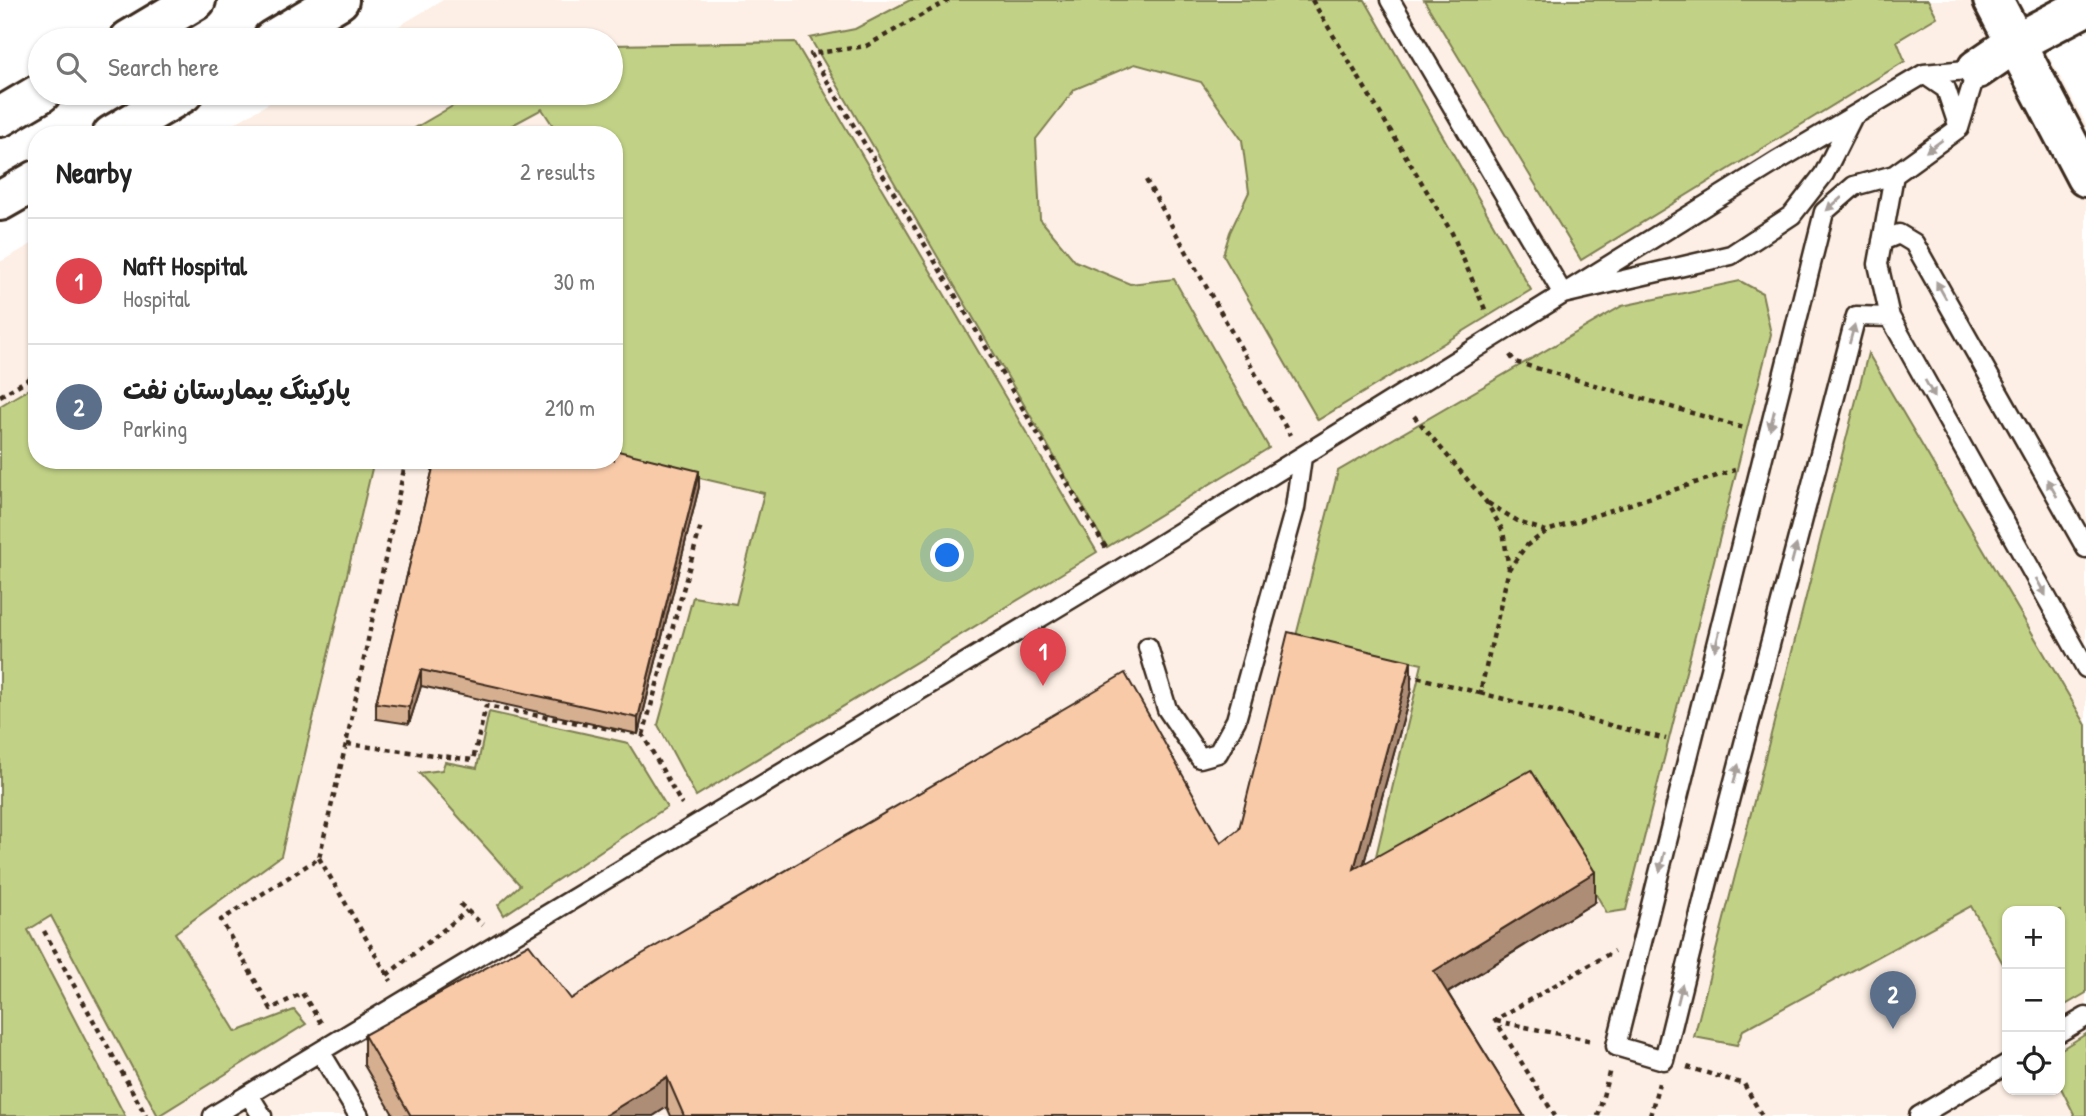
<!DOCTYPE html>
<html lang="en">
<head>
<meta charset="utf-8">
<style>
  :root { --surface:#fff; --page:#f6f6f6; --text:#222; --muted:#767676; --line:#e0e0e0; --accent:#d1495b }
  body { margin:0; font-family:"Patrick Hand","Playpen Sans Arabic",sans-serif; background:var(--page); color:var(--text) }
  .controls { position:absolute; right:21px; bottom:21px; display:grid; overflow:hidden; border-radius:14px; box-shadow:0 2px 5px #0004 }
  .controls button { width:63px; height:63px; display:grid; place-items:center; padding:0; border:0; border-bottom:2px solid var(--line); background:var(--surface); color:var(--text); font:35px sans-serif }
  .you { position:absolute; left:948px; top:556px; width:24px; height:24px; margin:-18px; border:5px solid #fff; border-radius:50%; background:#1a73e8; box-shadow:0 0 0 10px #1a73e833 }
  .badge { display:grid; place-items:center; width:46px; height:46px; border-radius:50%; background:var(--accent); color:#fff; font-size:23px; font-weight:700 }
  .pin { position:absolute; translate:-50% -58px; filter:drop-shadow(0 2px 4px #0008) }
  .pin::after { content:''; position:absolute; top:37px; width:24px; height:21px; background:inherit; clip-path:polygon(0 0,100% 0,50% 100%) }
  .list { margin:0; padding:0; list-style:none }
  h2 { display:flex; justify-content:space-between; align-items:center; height:91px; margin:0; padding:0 28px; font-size:30px }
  h2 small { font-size:23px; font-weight:400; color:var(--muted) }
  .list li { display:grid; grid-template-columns:46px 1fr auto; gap:21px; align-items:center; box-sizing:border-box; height:126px; padding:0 28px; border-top:2px solid var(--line) }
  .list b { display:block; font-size:26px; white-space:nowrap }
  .list p { margin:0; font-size:23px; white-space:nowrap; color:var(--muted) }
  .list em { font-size:23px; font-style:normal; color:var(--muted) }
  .icon { flex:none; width:38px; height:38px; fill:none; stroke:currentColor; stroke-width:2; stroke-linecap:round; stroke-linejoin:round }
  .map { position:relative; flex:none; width:2086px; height:1116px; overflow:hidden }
  .search { position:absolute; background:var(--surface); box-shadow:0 2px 5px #0004; left:28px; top:28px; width:595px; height:77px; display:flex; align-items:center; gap:18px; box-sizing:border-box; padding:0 24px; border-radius:38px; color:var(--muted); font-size:26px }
  .panel { position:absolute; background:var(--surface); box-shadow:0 2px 5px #0004; left:28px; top:126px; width:595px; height:343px; border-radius:28px }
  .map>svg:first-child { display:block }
</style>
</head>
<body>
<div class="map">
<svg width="2086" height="1116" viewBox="0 0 2086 1116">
  <rect width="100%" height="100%" fill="#fff"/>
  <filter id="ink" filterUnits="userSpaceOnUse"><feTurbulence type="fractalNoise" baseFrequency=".0143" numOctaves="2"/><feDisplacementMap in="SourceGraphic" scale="14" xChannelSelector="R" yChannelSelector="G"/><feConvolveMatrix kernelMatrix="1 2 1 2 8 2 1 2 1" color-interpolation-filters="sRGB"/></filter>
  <g filter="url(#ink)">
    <path fill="#fdefe5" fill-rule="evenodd" d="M443,0h1575l68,124v992h-2086v-854l37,-21v219h577v-325h-399l71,-42h325v-53h-236zM2007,911h53v179h-53z"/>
    <path fill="#c1d185" stroke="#7e7e52" stroke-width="2" d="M910,0h455l166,290 -213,130 -95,-165 7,-23 19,-40 -7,-52 -41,-58 -66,-18 -60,25 -39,50 4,80 35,42 55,23 44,-5 95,169 -162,99 -297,-509 45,-9z
      M1424,0h504l9,17 -40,24 8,20 -324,199z
      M795,42l302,510 -401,244 -38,-71 35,-128 43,7 28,-111 -150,-35v-323h-55l-17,-26 -48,26h-91l72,-42h136v-48z
      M1740,281l22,12 9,41 -145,576 -19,3 -74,-126 -163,94 52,-217 -126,-28 42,-165 284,-165z
      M1868,353l218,372v268l-26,15v-97h-53v60l-36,-65 -228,124 -6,15 -43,-8z
      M37,384v76h337l-93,396 -106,77 61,99 58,-22 12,14 -148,92 -107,-200 -23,14 97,186h-125v-710z
      M489,712l139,31 39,64 -163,108 -6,-10 22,-20 -101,-112 23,-3 3,-8 32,6z
      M2086,1034v82h-11l-15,-30v-36z"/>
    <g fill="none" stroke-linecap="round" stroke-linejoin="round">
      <g stroke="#3b2a1e" stroke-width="23">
        <path id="service" d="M1390,0l173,294 168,-39 61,-40 32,-41 29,-58
          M1924,74l22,15 13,39
          M1882,241l17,-7 15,9 172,305
          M1890,317l-34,-1 -149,569 -43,175 -48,-14 208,-834 30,-26 40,-11
          M1148,647l19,62 33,49 18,-5 18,-33 59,-212 7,-51
          M2060,1032l26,-15
          M321,1053l38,63
          M249,1095l13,21
          M213,1116l906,-546 658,-409 147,-87 53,-5 -18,59 -65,47 -16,89 12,53 196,351
          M1919,1116l88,-52"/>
      </g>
      <g stroke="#3b2a1e" stroke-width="44">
        <path id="secondary" d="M1993,0l93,177
          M129,40l67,-40
          M272,40l67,-40
          M1977,69l38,-26 71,-37
          M0,117l41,-24
          M112,135l71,-42
          M0,201l37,-21"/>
      </g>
      <path stroke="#3b2a1e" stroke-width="4.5" stroke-dasharray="5 5" stroke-linecap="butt" d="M949,0l-83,46 -55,8 295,494
        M1312,0l140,233 35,81
        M1146,180l144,255
        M1510,355l5,7 229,66
        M0,396l37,-22
        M1414,416l73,87 16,28 6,38
        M1488,503l33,20 25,8
        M1408,675l72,18 29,-124 17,-23 21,-15 188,-61
        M1480,693l186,46
        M643,735l58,-210
        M347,744l126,16 13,-54 152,28 5,1 39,70
        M319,858l72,123
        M460,904l23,21
        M44,931l102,185
        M387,975l80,-64
        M1496,1021l97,20
        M321,1023l-19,-30 -31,16 -50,-89 98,-62 27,-114 60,-284
        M1687,1067l57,17 18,32
        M1555,1116l-60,-96 119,-69
        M1598,1116l12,-47
        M1650,1116l9,-33"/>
      <use href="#service" stroke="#fff" stroke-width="18"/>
      <use href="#secondary" stroke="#fff" stroke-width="38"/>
    </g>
    <path fill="#d6ae90" stroke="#3b2a1e" stroke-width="2" d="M435,460l264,27 -61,247 -217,-48 -12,38 -33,-5v-16z
      M1411,691l-47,172 231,39 -147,91 76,123h-853l-4,-9 -14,9h-259l-30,-51v-30l207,-36 650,-156z"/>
    <path fill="#ae8d76" stroke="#3b2a1e" stroke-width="2" d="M699,471v16l-61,247v-16z
      M1411,661v30l-57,208v-30z
      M421,670v16l-12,38v-17z
      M1595,872v30l-161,99v-30z
      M667,1077v30l-14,9h-49z"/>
    <path fill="#f9caa8" stroke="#3b2a1e" stroke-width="2" d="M614,450l85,21 -61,247 -217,-48 -12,37 -33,-4 59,-243h179z
      M1288,632l123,29 -57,208 177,-99 64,102 -161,99 90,145h-840l-17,-39 -63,39h-193l-47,-81 165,-91 42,55 49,-32 505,-294 96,170 18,-14z"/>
    <defs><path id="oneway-solid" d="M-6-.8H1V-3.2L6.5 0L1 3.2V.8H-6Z" transform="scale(1.75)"/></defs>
    <g fill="#a79f9a">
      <use href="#oneway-solid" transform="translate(1934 146) rotate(144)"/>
      <use href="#oneway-solid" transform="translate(1834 204) rotate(139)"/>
      <use href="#oneway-solid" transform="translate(1941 290) rotate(-119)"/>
      <use href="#oneway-solid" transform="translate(1852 334) rotate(-75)"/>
      <use href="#oneway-solid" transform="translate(1930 389) rotate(61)"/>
      <use href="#oneway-solid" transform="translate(1772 420) rotate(104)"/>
      <use href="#oneway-solid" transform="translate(2052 488) rotate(-119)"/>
      <use href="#oneway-solid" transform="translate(1794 554) rotate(-75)"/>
      <use href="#oneway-solid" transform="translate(2041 587) rotate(61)"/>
      <use href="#oneway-solid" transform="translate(1717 641) rotate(104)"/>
      <use href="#oneway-solid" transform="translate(1736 774) rotate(-75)"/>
      <use href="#oneway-solid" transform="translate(1662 862) rotate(104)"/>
      <use href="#oneway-solid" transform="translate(1680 994) rotate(-76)"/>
    </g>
  </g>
</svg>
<div class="controls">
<button>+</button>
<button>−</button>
<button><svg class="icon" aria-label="locate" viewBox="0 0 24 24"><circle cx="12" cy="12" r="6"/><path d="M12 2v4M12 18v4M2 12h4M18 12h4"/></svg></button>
</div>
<div class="you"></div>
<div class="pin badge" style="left:1043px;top:686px;background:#e0444e">1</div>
<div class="pin badge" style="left:1893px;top:1029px;background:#5c6f8a">2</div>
<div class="search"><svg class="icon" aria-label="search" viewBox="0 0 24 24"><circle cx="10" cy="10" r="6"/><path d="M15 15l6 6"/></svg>Search here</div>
<section class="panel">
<h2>Nearby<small>2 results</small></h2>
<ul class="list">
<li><span class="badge" style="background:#e0444e">1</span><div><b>Naft Hospital</b><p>Hospital</p></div><em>30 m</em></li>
<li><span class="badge" style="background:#5c6f8a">2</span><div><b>پارکینگ بیمارستان نفت</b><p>Parking</p></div><em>210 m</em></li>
</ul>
</section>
</div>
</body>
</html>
